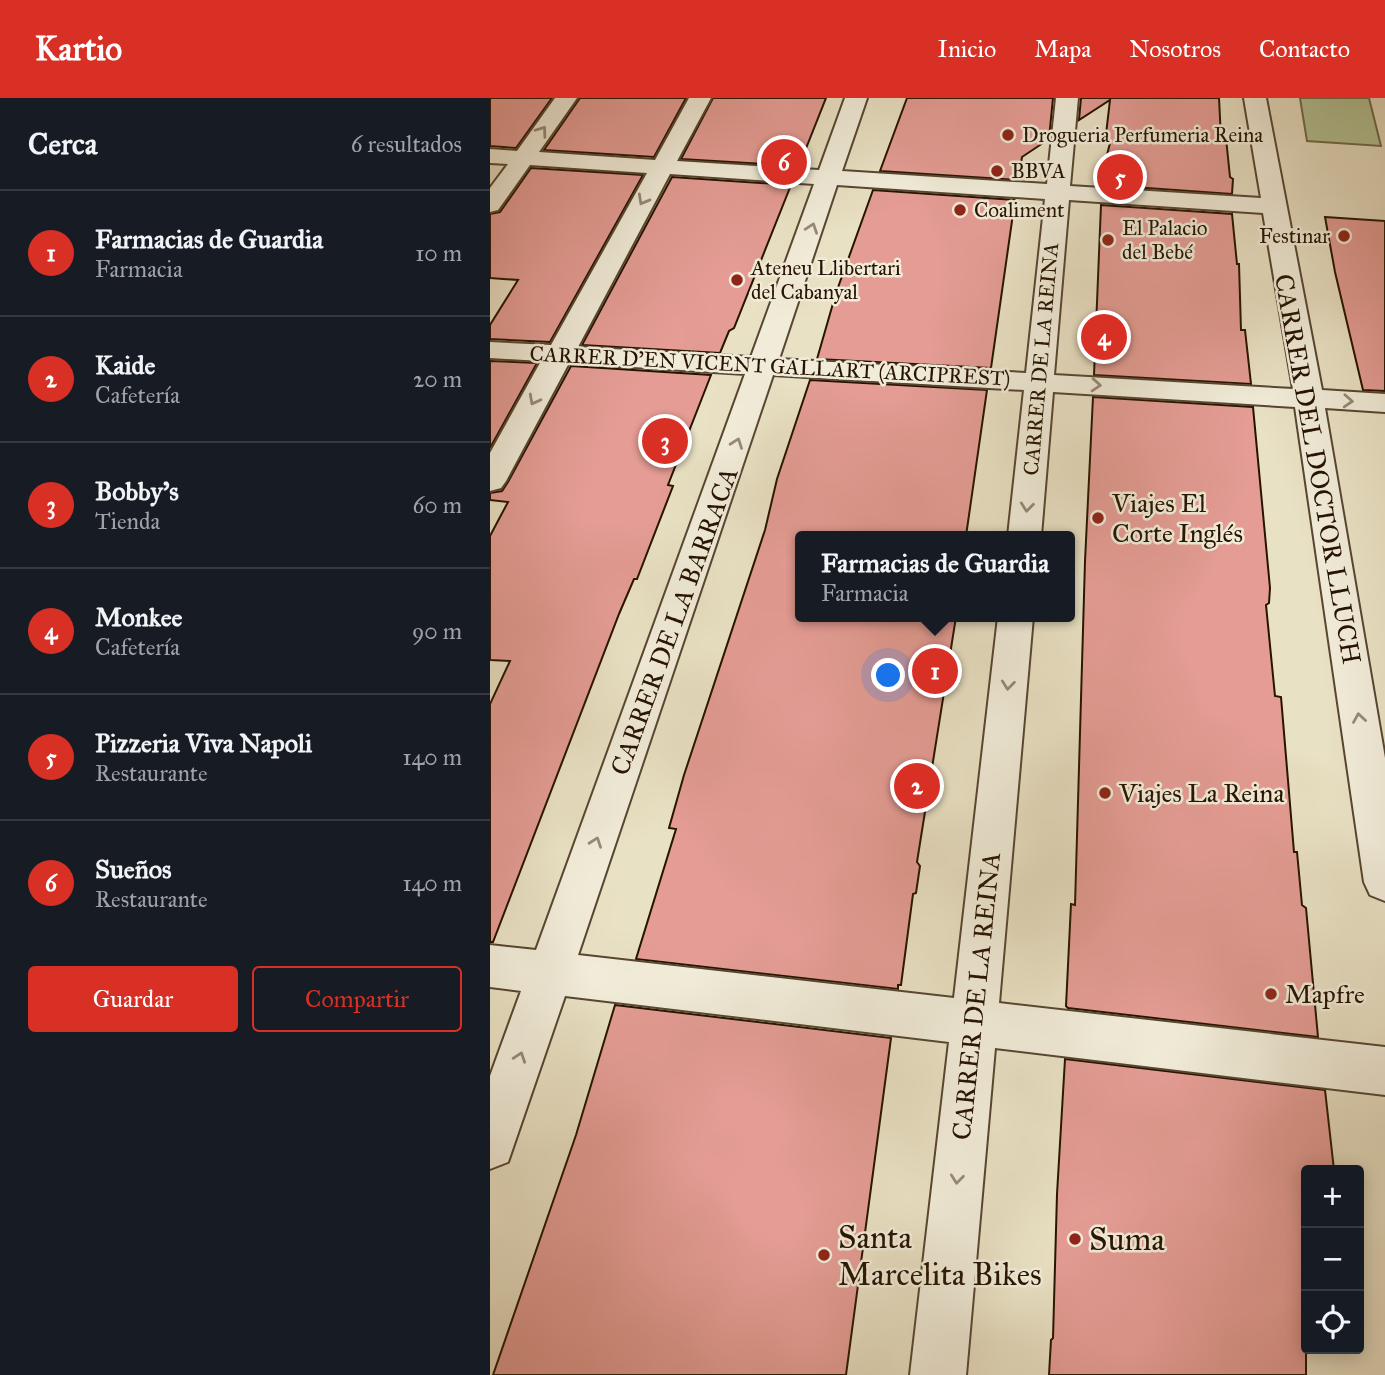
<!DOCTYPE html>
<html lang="es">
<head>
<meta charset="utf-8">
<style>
  :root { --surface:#171b24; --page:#242831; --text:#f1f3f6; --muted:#9ea1a6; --line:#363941; --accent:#d93025 }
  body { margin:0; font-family:"IM FELL Great Primer",serif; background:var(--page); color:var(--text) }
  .controls { position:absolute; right:21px; bottom:21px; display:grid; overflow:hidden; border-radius:7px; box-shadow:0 4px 18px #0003 }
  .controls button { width:63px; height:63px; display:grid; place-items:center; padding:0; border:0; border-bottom:2px solid var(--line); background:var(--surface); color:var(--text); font:35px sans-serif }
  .you { position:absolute; left:399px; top:578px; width:24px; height:24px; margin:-18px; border:5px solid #fff; border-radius:50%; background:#1a73e8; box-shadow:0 0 0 10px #1a73e833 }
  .badge { display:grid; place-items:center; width:46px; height:46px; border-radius:50%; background:var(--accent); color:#fff; font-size:23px; font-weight:700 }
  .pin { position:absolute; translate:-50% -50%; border:4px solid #fff; box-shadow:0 2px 7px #0006 }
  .popup { position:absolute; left:305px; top:433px; width:280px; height:91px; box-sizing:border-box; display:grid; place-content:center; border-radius:7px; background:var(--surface); filter:drop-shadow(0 2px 5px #0005); font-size:23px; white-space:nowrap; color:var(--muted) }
  .popup b { font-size:26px; color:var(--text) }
  .popup::after { content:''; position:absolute; left:50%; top:100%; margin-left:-14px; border:14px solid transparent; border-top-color:var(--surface) }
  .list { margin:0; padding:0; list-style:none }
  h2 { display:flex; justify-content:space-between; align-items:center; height:91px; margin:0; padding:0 28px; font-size:30px }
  h2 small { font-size:23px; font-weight:400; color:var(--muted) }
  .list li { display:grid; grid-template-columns:46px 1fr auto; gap:21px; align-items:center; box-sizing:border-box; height:126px; padding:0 28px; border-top:2px solid var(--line) }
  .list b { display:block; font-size:26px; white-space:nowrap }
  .list p { margin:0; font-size:23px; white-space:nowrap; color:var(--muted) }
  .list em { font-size:23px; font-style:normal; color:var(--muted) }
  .actions { display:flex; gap:14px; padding:21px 28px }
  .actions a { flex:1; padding:16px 0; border:2px solid var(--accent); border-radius:7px; text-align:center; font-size:24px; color:var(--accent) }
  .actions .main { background:var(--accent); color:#fff }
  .icon { flex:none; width:38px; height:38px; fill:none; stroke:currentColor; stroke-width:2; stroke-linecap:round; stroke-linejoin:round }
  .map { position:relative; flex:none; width:895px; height:1277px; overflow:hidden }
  header { display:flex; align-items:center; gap:42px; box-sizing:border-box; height:98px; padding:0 35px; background:var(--accent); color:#fff }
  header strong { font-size:33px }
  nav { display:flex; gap:38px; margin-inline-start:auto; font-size:24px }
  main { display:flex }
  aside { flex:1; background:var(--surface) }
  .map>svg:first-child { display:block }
</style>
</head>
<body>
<header>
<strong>Kartio</strong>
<nav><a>Inicio</a><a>Mapa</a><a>Nosotros</a><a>Contacto</a></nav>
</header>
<main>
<aside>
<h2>Cerca<small>6 resultados</small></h2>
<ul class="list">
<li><span class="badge">1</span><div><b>Farmacias de Guardia</b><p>Farmacia</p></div><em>10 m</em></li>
<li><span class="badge">2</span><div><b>Kaide</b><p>Cafetería</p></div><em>20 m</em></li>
<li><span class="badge">3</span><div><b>Bobby’s</b><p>Tienda</p></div><em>60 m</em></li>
<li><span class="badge">4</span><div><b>Monkee</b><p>Cafetería</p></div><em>90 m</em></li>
<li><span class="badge">5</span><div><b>Pizzeria Viva Napoli</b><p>Restaurante</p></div><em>140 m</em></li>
<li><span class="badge">6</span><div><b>Sueños</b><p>Restaurante</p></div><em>140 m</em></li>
</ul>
<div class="actions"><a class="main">Guardar</a><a>Compartir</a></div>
</aside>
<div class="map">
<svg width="895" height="1277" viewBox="0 0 895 1277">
  <rect width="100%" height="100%" fill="#e9e1c4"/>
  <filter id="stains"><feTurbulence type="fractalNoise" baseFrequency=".00286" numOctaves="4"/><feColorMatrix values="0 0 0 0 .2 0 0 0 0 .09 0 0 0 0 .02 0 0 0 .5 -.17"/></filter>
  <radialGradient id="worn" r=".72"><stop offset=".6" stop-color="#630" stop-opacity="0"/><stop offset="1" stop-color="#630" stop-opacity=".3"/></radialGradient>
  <path fill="#b4c396" stroke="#6d6b4b" stroke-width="2" d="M810,0h69l12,48 -74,-5z"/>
  <path fill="#e49c94" stroke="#261300" stroke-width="2" d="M0,0h62l-36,50 -26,-2z
    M90,0h106l-32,59 -110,-7z
    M223,0h113l-27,68 -118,-7z
    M417,0h146l-4,41 -27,18 -4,23 -138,-9z
    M591,0h138l2,40h5l4,39 3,2 -1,15 -128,-9 4,-22h-3l5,-20h-5l5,-43 -31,20z
    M41,70l112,7 -93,167 -60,-3v-14l28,-45 -28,-2v-64l10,-2z
    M182,79l119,8 -57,143 -5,3 -9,22 -138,-8z
    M383,92l142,10 -24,168 -174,-9 19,-66z
    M611,107l131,9 5,50h2l2,66h4l6,54 -157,-9z
    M835,119l60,4v170l-22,-1 -28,-118z
    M0,263l47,2 -47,85z
    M81,268l140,9 -43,110 5,1 -36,93h-3l-15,35 -126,328h-3v-238l20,-43 -20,-1v-124l18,-34 -18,-2v-7l12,-2 6,-9z
    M320,282l177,10 -21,146h-166v81h156l-39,245 3,4 -4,27 -3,1 -12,91h-3v4l-262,-30 40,-130 -7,-1 15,-53 81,-245 12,-51z
    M603,299l160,10 17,181 -1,15 -3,2 9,91 6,1 13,155h3l5,53 4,3 12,129 -250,-29 -2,-2 5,-102 4,1 10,-344z
    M125,907l276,33 -45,337h-353l83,-240z
    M575,961l260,31 9,80h-28v205h-257l2,-35 2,-2 4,-144z"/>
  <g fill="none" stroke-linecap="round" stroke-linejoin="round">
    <g stroke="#574631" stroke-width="4">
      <path id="minor" d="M65,0h22l-38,54 116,8 34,-62h22l-34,63 142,9 26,-72h22l-25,73 205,13 9,-86h22l-8,88 191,12 -17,-100h22l56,292 63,4v18l-60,-4 60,350v143l-15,-6 -6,-13 -69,-475 -242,-15 -12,144h-33l16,-146 -251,-15 -195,580 376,43 44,-381h35l-34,386 386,44v48l-390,-47 -29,327h-56l39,-333 -384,-46 -57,166 -18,7v-93l31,-85 -31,-4v-42l46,5 209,-576 -176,-11 -63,118 -5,7 -11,3v-38l51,-92 -51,-3v-16l61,3 96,-172 -117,-8 -32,45 -8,2v-24l18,-24 -18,-1v-14l27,2zM180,76l144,10 -63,173 -173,-10zM347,87l208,14 -19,174 -247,-14zM579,102l194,13 30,176 -239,-14z"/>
    </g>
    <use href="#minor" fill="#f1ecd9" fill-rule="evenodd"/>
  </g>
  <defs><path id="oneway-chevron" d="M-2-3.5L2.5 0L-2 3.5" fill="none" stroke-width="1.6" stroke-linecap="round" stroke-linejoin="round" transform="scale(1.75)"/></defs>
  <g stroke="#968a77">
    <use href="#oneway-chevron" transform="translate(52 33) rotate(-54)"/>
    <use href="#oneway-chevron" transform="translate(153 102) rotate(119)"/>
    <use href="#oneway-chevron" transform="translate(322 130) rotate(-71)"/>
    <use href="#oneway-chevron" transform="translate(606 287) rotate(4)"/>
    <use href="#oneway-chevron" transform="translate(44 302) rotate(118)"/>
    <use href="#oneway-chevron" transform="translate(858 303) rotate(3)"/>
    <use href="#oneway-chevron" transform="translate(247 345) rotate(-70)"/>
    <use href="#oneway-chevron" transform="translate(537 409) rotate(96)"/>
    <use href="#oneway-chevron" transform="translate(518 587) rotate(96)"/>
    <use href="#oneway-chevron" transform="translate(869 620) rotate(-99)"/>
    <use href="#oneway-chevron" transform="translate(106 744) rotate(-70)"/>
    <use href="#oneway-chevron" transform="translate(30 959) rotate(-71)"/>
    <use href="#oneway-chevron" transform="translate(467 1081) rotate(96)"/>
  </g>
  <g fill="#8f2418" stroke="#f1ecd9" stroke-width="2.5">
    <circle cx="518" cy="37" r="7"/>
    <circle cx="507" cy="73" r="7"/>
    <circle cx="470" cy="112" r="7"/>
    <circle cx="854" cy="138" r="7"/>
    <circle cx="618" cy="142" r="7"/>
    <circle cx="247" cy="182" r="7"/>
    <circle cx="608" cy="420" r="7"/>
    <circle cx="615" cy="695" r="7"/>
    <circle cx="781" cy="896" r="7"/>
    <circle cx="585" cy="1141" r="7"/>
    <circle cx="334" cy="1157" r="7"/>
  </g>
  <g text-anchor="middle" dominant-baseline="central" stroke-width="5" stroke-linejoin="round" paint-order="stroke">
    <g font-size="21" fill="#261300" stroke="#f1ecd9" text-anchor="start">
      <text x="532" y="37">Drogueria Perfumeria Reina</text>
      <text x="521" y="73">BBVA</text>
      <text x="484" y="112">Coaliment</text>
      <text x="632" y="130">El Palacio<tspan x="632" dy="24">del Bebé</tspan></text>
      <text x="840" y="138" text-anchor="end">Festinar</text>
      <text x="261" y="170">Ateneu Llibertari<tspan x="261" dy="24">del Cabanyal</tspan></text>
    </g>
    <g font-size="21" fill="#261300" stroke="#f1ecd9">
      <text transform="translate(551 261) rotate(-85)">CARRER DE LA REINA</text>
      <text transform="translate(280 268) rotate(3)">CARRER D'EN VICENT GALLART (ARCIPREST)</text>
    </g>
    <g font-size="26" fill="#261300" stroke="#f1ecd9">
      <text transform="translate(828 371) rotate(80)">CARRER DEL DOCTOR LLUCH</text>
      <text transform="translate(184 523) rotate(-70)">CARRER DE LA BARRACA</text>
      <text transform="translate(486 898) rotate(-84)">CARRER DE LA REINA</text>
    </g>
    <g font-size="26" fill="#261300" stroke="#f1ecd9" text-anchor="start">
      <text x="622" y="405">Viajes El<tspan x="622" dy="30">Corte Inglés</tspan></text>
      <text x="629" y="695">Viajes La Reina</text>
      <text x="795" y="896">Mapfre</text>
    </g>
    <g font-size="32" fill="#261300" stroke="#f1ecd9" text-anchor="start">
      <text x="348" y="1139">Santa<tspan x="348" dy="37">Marcelita Bikes</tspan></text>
      <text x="599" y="1141">Suma</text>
    </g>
  </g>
  <rect width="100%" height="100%" filter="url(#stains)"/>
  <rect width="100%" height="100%" fill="url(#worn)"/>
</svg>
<div class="controls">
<button>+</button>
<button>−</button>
<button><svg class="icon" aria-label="locate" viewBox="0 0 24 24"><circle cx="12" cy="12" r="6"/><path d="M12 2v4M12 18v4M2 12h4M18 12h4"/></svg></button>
</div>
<div class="you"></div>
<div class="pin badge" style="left:445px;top:573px">1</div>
<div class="popup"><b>Farmacias de Guardia</b>Farmacia</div>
<div class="pin badge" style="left:427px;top:688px">2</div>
<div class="pin badge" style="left:175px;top:343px">3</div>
<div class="pin badge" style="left:614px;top:239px">4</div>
<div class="pin badge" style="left:630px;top:79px">5</div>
<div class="pin badge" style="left:294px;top:64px">6</div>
</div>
</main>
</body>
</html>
